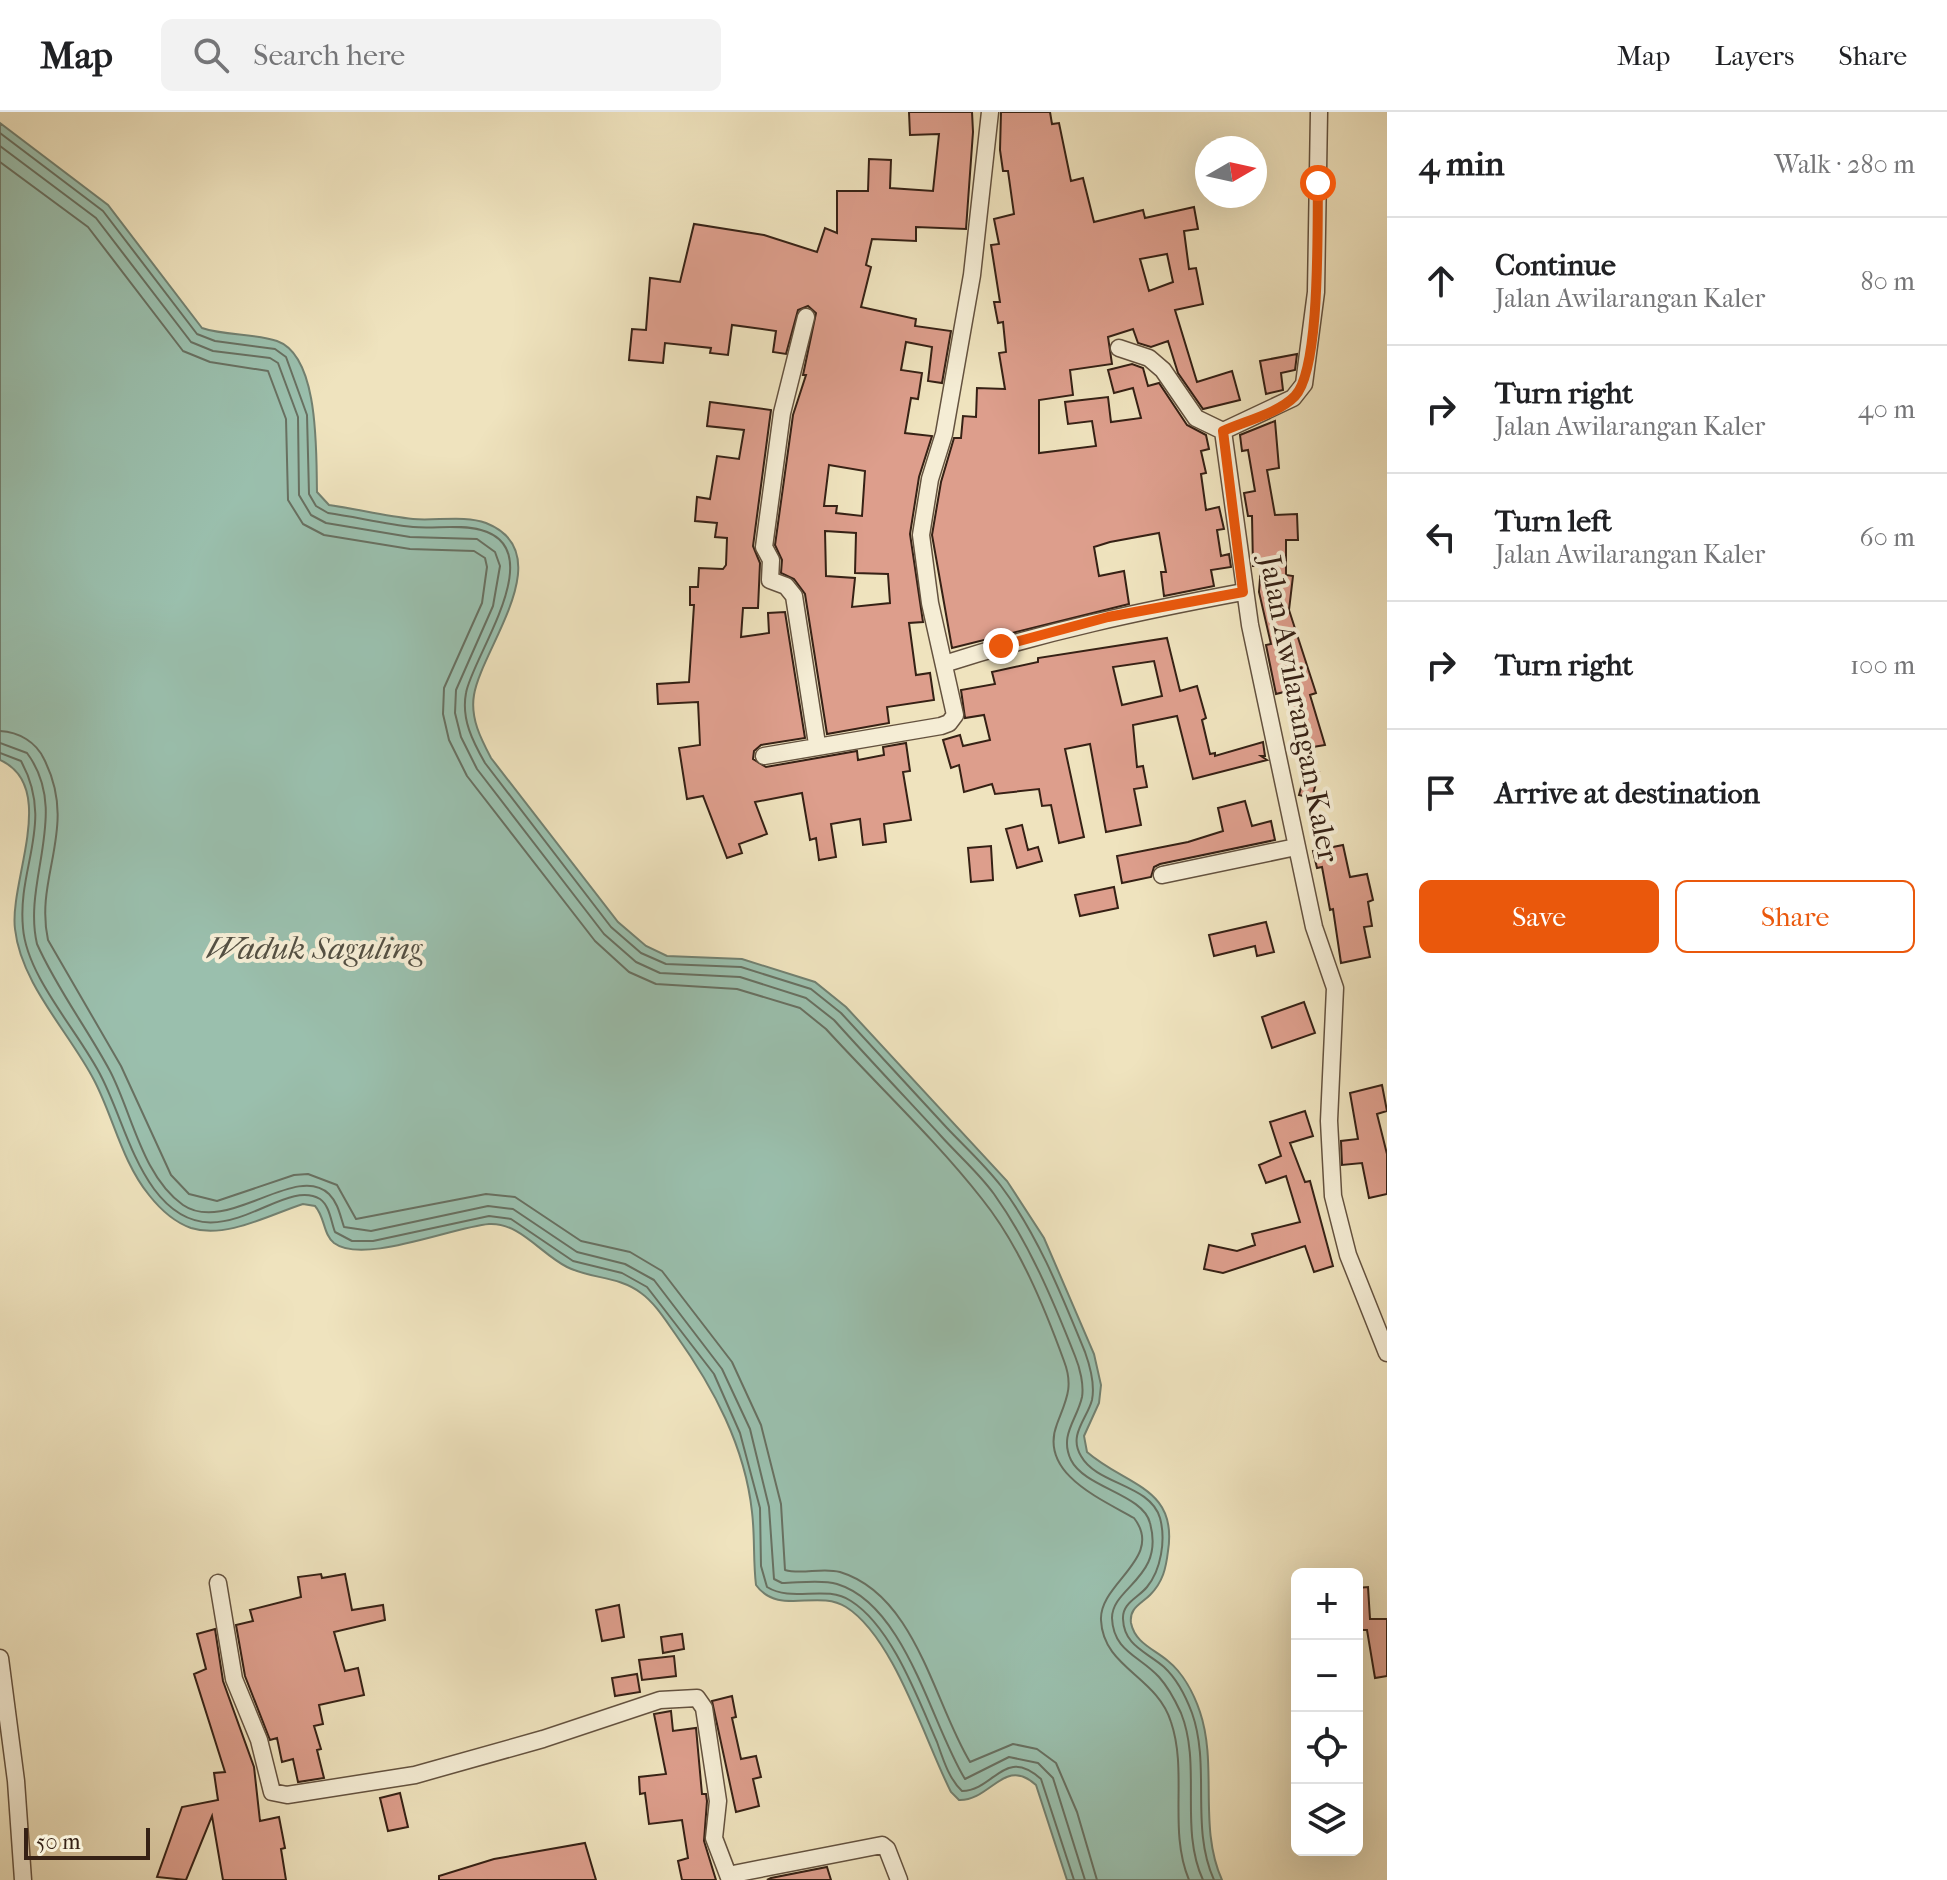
<!DOCTYPE html>
<html lang="en">
<head>
<meta charset="utf-8">
<style>
  :root { --surface:#fff; --page:#f2f2f2; --text:#202124; --muted:#757577; --line:#e0e0e0; --accent:#ea580c }
  body { margin:0; font-family:"IM FELL French Canon",serif; background:var(--page); color:var(--text) }
  .controls { position:absolute; right:24px; bottom:24px; display:grid; overflow:hidden; border-radius:12px; box-shadow:0 8px 32px #0002 }
  .controls button { width:72px; height:72px; display:grid; place-items:center; padding:0; border:0; border-bottom:2px solid var(--line); background:var(--surface); color:var(--text); font:40px sans-serif }
  .compass { position:absolute; left:1195px; top:24px; width:72px; height:72px; border-radius:50%; background:var(--surface); box-shadow:0 8px 32px #0002; rotate:81deg }
  .scale { position:absolute; left:24px; bottom:20px; width:126px; box-sizing:border-box; padding-left:8px; border:4px solid #362115; border-top:0; font-size:22px; line-height:28px; white-space:nowrap; color:#362115; -webkit-text-stroke:6px #f5edd5; paint-order:stroke }
  .stop { position:absolute; width:24px; height:24px; margin:-18px; border:6px solid #ea580c; border-radius:50%; background:#fff }
  .stop.end { background:#ea580c; border-color:#fff; box-shadow:0 2px 8px #0008 }
  .list { margin:0; padding:0; list-style:none }
  h2 { display:flex; justify-content:space-between; align-items:center; height:104px; margin:0; padding:0 32px; font-size:34px }
  h2 small { font-size:26px; font-weight:400; color:var(--muted) }
  .list li { display:grid; grid-template-columns:52px 1fr auto; gap:24px; align-items:center; box-sizing:border-box; height:128px; padding:0 32px; border-top:2px solid var(--line) }
  .list b { display:block; font-size:30px; white-space:nowrap }
  .list p { margin:0; font-size:26px; white-space:nowrap; color:var(--muted) }
  .list em { font-size:26px; font-style:normal; color:var(--muted) }
  .actions { display:flex; gap:16px; padding:24px 32px }
  .actions a { flex:1; padding:18px 0; border:2px solid var(--accent); border-radius:12px; text-align:center; font-size:28px; color:var(--accent) }
  .actions .main { background:var(--accent); color:#fff }
  .icon { flex:none; width:44px; height:44px; fill:none; stroke:currentColor; stroke-width:2; stroke-linecap:round; stroke-linejoin:round }
  .map { position:relative; flex:none; width:1387px; height:1768px; overflow:hidden }
  header { display:flex; align-items:center; gap:48px; box-sizing:border-box; height:112px; padding:0 40px; background:var(--surface); border-bottom:2px solid var(--line) }
  header strong { font-size:38px }
  nav { display:flex; gap:44px; margin-inline-start:auto; font-size:28px }
  .search { width:560px; height:72px; background:var(--page); display:flex; align-items:center; gap:20px; box-sizing:border-box; padding:0 28px; border-radius:12px; color:var(--muted); font-size:30px }
  main { display:flex }
  aside { flex:1; background:var(--surface) }
  .map>svg:first-child { display:block }
</style>
</head>
<body>
<header>
<strong>Map</strong>
<div class="search"><svg class="icon" aria-label="search" viewBox="0 0 24 24"><circle cx="10" cy="10" r="6"/><path d="M15 15l6 6"/></svg>Search here</div>
<nav><a>Map</a><a>Layers</a><a>Share</a></nav>
</header>
<main>
<div class="map">
<svg width="1387" height="1768" viewBox="0 0 1387 1768">
  <rect width="100%" height="100%" fill="#efe3be"/>
  <filter id="stains"><feTurbulence type="fractalNoise" baseFrequency=".0025" numOctaves="4"/><feColorMatrix values="0 0 0 0 .2 0 0 0 0 .09 0 0 0 0 .02 0 0 0 .5 -.17"/></filter>
  <radialGradient id="worn" r=".72"><stop offset=".6" stop-color="#630" stop-opacity="0"/><stop offset="1" stop-color="#630" stop-opacity=".3"/></radialGradient>
  <path fill="#9abfad" stroke="#728070" stroke-width="2" d="M0,11l108,82 94,123c24,8 51,5 75,13 43,15 39,114 40,151l12,13c28,4 56,11 84,14 23,2 52,-4 73,4 76,30 -5,126 -12,172 -4,23 7,44 17,63l127,164 28,24 21,10 75,3 73,23 31,25 161,174 37,57 50,116 7,31 -2,18 -15,33 3,16c39,34 91,35 81,99 -2,17 -5,31 -18,44 -9,9 -21,13 -19,28 4,20 23,26 37,38 15,12 26,33 32,51 18,54 -2,115 22,168h-155l-31,-95c-32,-29 -45,16 -77,15l-8,-8c-26,-51 -57,-155 -105,-185 -29,-18 -68,9 -90,-22 -3,-25 -1,-49 -4,-73 -7,-66 -39,-125 -76,-177 -10,-14 -21,-32 -35,-42 -22,-17 -50,-14 -74,-26 -26,-13 -48,-45 -78,-43 -36,3 -126,41 -155,19 -11,-9 -9,-26 -19,-37l-12,-2c-34,11 -77,35 -112,24 -17,-6 -31,-19 -42,-33 -27,-33 -36,-79 -55,-115 -25,-48 -73,-96 -79,-151 -6,-48 44,-143 -15,-169z"/>
  <g fill="none" stroke-linecap="round" stroke-linejoin="round">
    <path stroke="#687061" stroke-width="2" d="M0,21l103,78 94,123 18,7 60,8 11,8 21,58 2,79 7,12 12,7c28,4 57,11 85,14 22,2 47,-3 68,3 71,19 -9,127 -15,163 -5,26 7,49 19,70l126,164 30,26 25,11 75,3 70,22 30,24c35,38 71,77 106,115 18,19 38,37 54,58 37,49 61,110 84,166 5,14 10,33 7,48 -5,19 -24,35 -11,56 16,29 69,28 79,62 6,22 1,52 -13,69 -9,11 -25,16 -24,32 1,27 24,33 41,48 13,12 22,30 28,46 19,54 -2,114 22,167
      M0,34l96,72 95,124 22,9 57,7 8,5 20,54 1,78 12,20 15,8 84,14 67,2 18,13 5,14 -7,40 -37,84 -1,23 6,24 16,32 127,165 32,28 24,11 80,4 66,21 28,22c35,39 71,77 107,116 17,19 38,37 53,58 35,49 59,106 81,162 5,12 9,29 7,41 -5,23 -23,38 -11,63 14,28 72,34 79,63 15,55 -38,64 -38,95 1,33 28,38 47,59 10,11 16,23 22,36 21,52 -2,115 22,167
      M0,50l88,65 95,124 27,11 58,9 18,48 2,81 15,24 21,11 86,14 64,2 11,7 2,9 -5,36 -38,85 -1,26 6,26 18,36 128,165 34,31 27,12 81,5 63,19 26,21c51,56 109,110 156,170 37,46 62,107 82,162 10,26 2,39 -7,63 -19,49 44,75 77,94 31,40 -35,65 -33,102 2,48 56,56 70,102 17,50 -3,108 18,158
      M0,619c19,1 36,11 44,28 35,69 -10,117 4,181l73,126 50,109 18,19 28,7 77,-26 14,-1 29,11 19,34 130,-25 29,3 66,44 49,11 32,19 70,91 29,63 20,79 4,66c17,5 37,-3 55,2 76,23 94,131 130,190l43,-18 24,5 19,14 21,49 20,68
      M0,631l27,10c44,59 -5,127 10,191 20,45 50,84 73,127 22,42 32,105 73,134 44,30 113,-43 146,-11 9,9 11,21 15,33l27,4 117,-25 25,3 64,43 48,12 29,16 68,89 28,60 19,78 5,72 8,4c16,0 39,-4 55,1 69,21 94,140 128,195l44,-22 29,6 15,15 32,102
      M0,641l21,8c34,62 -4,105 2,167 4,50 57,105 79,150 18,36 28,78 52,111 60,81 126,-14 166,10 10,7 11,23 15,33l17,9h21l116,-25 22,3 62,42 49,12 25,14 67,87 26,59 20,75 1,58 6,21c26,16 58,-3 84,14 41,26 67,98 86,141 6,17 12,37 25,49 33,-1 42,-45 79,-12l33,101"/>
  </g>
  <path fill="#dd9e8c" stroke="#362115" stroke-width="2" fill-rule="evenodd" d="M909,0h63l1,20 -7,97 -50,-2v14l-44,-2 -6,26 5,2 -10,40 55,12 -1,7 36,5 -9,52 -14,-2 4,-34 -26,-5 -5,28 21,3 -4,26 -7,-1 -6,35 27,3 -13,41 -9,57 13,88 -14,1 7,52 14,-2 4,27 -47,7 2,16 -62,11 -22,-140 -11,-15 -13,-6 1,-13 -7,-15 18,-130 13,-40h-3l13,-62 -8,-7 -10,4 -12,44 -13,-2 3,-21 -44,-6 -4,30 -18,-2 1,-5 -46,-5 -2,20 -34,-3 3,-31 14,1 4,-52 30,4 14,-58 70,11 53,17 8,-24 12,5v-42h31l1,-32 22,1 -1,28 43,3 6,-57 -29,1zM829,353l36,6 -3,45 -26,-3 1,-7h-13zM825,419l31,2 -1,40 33,1 2,29 -38,4 3,-29 -29,-2z
    M1001,0h49l2,12 7,-1 12,58 12,-3 11,44 49,-12 2,8 49,-11 4,22 -14,2 5,38 7,-1 7,36 -28,6 22,72 35,-11 8,29 -37,9 -25,-36 -10,-32 -17,6 -13,-4 -5,-14 -25,8 4,27 -42,6 3,25 -34,5v53l57,-7 -4,-25 -24,3 -3,-22 43,-5 3,25 30,-4 -8,-30 -19,5 -6,-23 24,-6 11,4 5,18 11,-3 28,42 19,10 3,14 -8,2 5,22 -5,1 5,36 13,-3 5,22 -7,1 4,26 8,-2 2,13 -20,3 3,16 -50,10 -3,-24h5l-7,-39 -49,9 -16,5 5,29 25,-5 5,33 -177,44 -20,-113 9,-53 13,-44h7l2,-22 13,1 1,-29 28,1 -6,-36 7,-1 -3,-30 -5,1 -4,-21h6l-9,-57 8,-1 -5,-25 20,-5 -6,-43h-5l-3,-21zM1167,142l6,28 -24,9 -9,-32z
    M1297,242l-2,16 -14,3 2,17 -17,4 -6,-33z
    M710,290l61,8 -18,136 7,17 -2,45h-15l-2,29 28,-4 -1,-20 17,-1 20,126 -44,7 -7,6 -1,8 13,8 91,-16 1,9 26,-5 -1,-8 23,-4 4,28 -7,1 8,48 -27,4 2,18 -23,3 -3,-26 -29,5 5,33 -17,3 -3,-22 -6,2 -8,-47 -47,9 12,32 -28,10 3,9 -15,5 -24,-62 -16,3 -8,-51 21,-3 -2,-43 -40,2 -1,-20 32,-2 5,-77h-4v-18h8l1,-19 24,1 3,-4 1,-27 -12,-1 2,-14 -22,-2 2,-24 13,2 7,-43 22,3 5,-29 -37,-4z
    M1275,309l4,47 -12,2 8,45 22,-1 1,26h-12v35l7,1 -4,34 27,83 -6,2 15,50 -24,4 -17,-57 -8,2 -10,-49 5,-1 -12,-52 2,-26h-8l-1,-50h-4l-4,-23 11,-2 -7,-41 -6,1 -2,-16z
    M1167,526l13,53 17,-5 9,32 -4,2 8,34 5,-1v3l48,-14 2,14h-4l6,4 -74,19 -16,-63 -44,9 4,42 6,-1 4,21 -13,2 7,36 -35,7 -16,-88 -25,5 19,88 -25,6 -8,-38 -9,1 -3,-17 -44,5 -3,-10 -28,8 -5,-27 -8,3 -8,-28 17,-5 3,11 27,-6 -6,-25 -19,3 -4,-28 34,-6 -3,-12 46,-10v-4zM1154,549l8,35 -40,9 -9,-38z
    M1306,657l13,3 -7,26 -13,-3z
    M1245,689l7,25 19,-5 4,19 -115,24 -6,3 -3,10 -29,6 -5,-27 71,-14 35,-11 -5,-23z
    M1022,713l6,25 10,-3 4,14 -25,7 -11,-39z
    M1343,733l7,32 17,-3 6,26 -5,2 4,24 -8,1 6,30 -29,6 -8,-54 -3,1 -8,-43 -5,1 -4,-17z
    M991,734l2,34 -22,2 -3,-34z
    M1114,775l4,21 -38,8 -5,-21z
    M1266,810l8,30 -17,4 -2,-10 -41,10 -5,-21z
    M1304,890l11,31 -43,15 -10,-31z
    M1382,973l5,26 -10,3 10,40v40l-18,4 -7,-35 -20,2 -1,-24 17,-2 -8,-46z
    M1305,999l8,25 -23,7 15,39 5,-1 23,85 -19,6 -9,-26 -82,27 -19,-4 5,-24 28,6 18,-6 -3,-11 48,-12 -14,-46 -20,7 -7,-18 22,-9 -11,-34z
    M321,1462l1,4 23,-4 7,36 31,-5 2,15 -51,12 11,39 13,-3 6,27 -45,10 4,19 -9,2 7,23 -4,1 7,28 -26,4 -5,-23 -11,3 -5,-24 -7,2 -25,-64 -9,-51 17,-4 -3,-11 51,-13 -3,-20z
    M1368,1475l2,32h17v57l-12,2 -8,-48h-10v-42z
    M619,1493l5,32 -22,4 -6,-31z
    M215,1517l8,52 31,86 6,54 19,-4 6,31 -4,1 5,31h-63l-11,-64 -26,64 -29,-3 25,-70 36,-7 -4,-27 11,-1 -31,-98 12,-5 -9,-35z
    M682,1522l2,15 -21,4 -2,-16z
    M674,1544l2,20 -34,4 -3,-20z
    M637,1562l3,18 -25,4 -3,-18z
    M732,1584l4,21 -4,1 9,41 15,-3 5,21 -8,2 6,27 -23,6 -24,-111z
    M671,1599l2,20 23,-3 6,66h4l1,7 -3,40 12,39h-34l-4,-19 10,-3 -6,-38 -33,4 -4,-31 -5,1 -1,-17 27,-3 -12,-60z
    M400,1681l8,34 -20,4 -8,-33z
    M585,1731l11,37h-157v-4l55,-17z
    M827,1755l4,13h-64l4,-2z"/>
  <g fill="none" stroke-linecap="round" stroke-linejoin="round">
    <g stroke="#64523f" stroke-width="19">
      <path id="street" d="M806,205l-24,96 -18,134 7,13 -1,20 16,6 8,10 23,148
        M1119,236l30,10 14,12 33,48 27,13
        M1223,319l27,194 64,302 21,61 -6,133 4,75 15,59 39,98
        M1223,319l70,-33 11,-14 12,-92 3,-180
        M944,552c99,-32 197,-53 299,-72
        M764,644l177,-30 8,-3 6,-8 -25,-112 -9,-68 9,-56 14,-45 28,-159 18,-163
        M1162,763l134,-28
        M218,1471l16,96 25,61 13,52 15,3 128,-20 128,-36 117,-39 37,-2 7,10 14,93 -4,37 16,42
        M0,1546l16,123 7,99
        M728,1763l154,-30 5,4 12,31"/>
    </g>
    <use href="#street" stroke="#f5edd5" stroke-width="16"/>
  </g>
  <g fill="none" stroke-linecap="round" stroke-linejoin="round">
    <path stroke="#ea580c" stroke-width="10" d="M1001,534l107,-29 135,-25 -20,-161c22,-10 56,-18 72,-35 26,-27 22,-171 23,-213"/>
  </g>
  <g text-anchor="middle" dominant-baseline="central" stroke-width="8" stroke-linejoin="round" paint-order="stroke">
    <g font-size="30" fill="#362115" stroke="#f5edd5">
      <text transform="translate(1299 597) rotate(79)">Jalan Awilarangan Kaler</text>
    </g>
    <g font-size="32" font-style="italic" fill="#545043" stroke="#f5edd5">
      <text x="314" y="836">Waduk Saguling</text>
    </g>
  </g>
  <rect width="100%" height="100%" filter="url(#stains)"/>
  <rect width="100%" height="100%" fill="url(#worn)"/>
</svg>
<div class="controls">
<button>+</button>
<button>−</button>
<button><svg class="icon" aria-label="locate" viewBox="0 0 24 24"><circle cx="12" cy="12" r="6"/><path d="M12 2v4M12 18v4M2 12h4M18 12h4"/></svg></button>
<button><svg class="icon" aria-label="layers" viewBox="0 0 24 24"><path d="M12 4l9 5-9 5-9-5zM3 14l9 5 9-5"/></svg></button>
</div>
<svg class="compass" viewBox="-18 -18 36 36"><path d="M0-13l5 13h-10z" fill="#e53935"/><path d="M0 13l5-13h-10z" fill="#757577"/></svg>
<div class="scale">50 m</div>
<div class="stop" style="left:1318px;top:71px"></div>
<div class="stop end" style="left:1001px;top:534px"></div>
</div>
<aside>
<h2>4 min<small>Walk · 280 m</small></h2>
<ul class="list">
<li><svg class="icon" aria-label="ahead" viewBox="0 0 24 24"><path d="M12 20V5M6 11l6-6 6 6"/></svg><div><b>Continue</b><p>Jalan Awilarangan Kaler</p></div><em>80 m</em></li>
<li><svg class="icon" aria-label="right" viewBox="0 0 24 24"><path d="M7 20v-9h11M14 6l5 5-5 5"/></svg><div><b>Turn right</b><p>Jalan Awilarangan Kaler</p></div><em>40 m</em></li>
<li><svg class="icon" aria-label="left" viewBox="0 0 24 24"><path d="M17 20v-9H6M10 6l-5 5 5 5"/></svg><div><b>Turn left</b><p>Jalan Awilarangan Kaler</p></div><em>60 m</em></li>
<li><svg class="icon" aria-label="right" viewBox="0 0 24 24"><path d="M7 20v-9h11M14 6l5 5-5 5"/></svg><div><b>Turn right</b></div><em>100 m</em></li>
<li><svg class="icon" aria-label="arrive" viewBox="0 0 24 24"><path d="M6 21V4h12l-3 4 3 4H6"/></svg><div><b>Arrive at destination</b></div></li>
</ul>
<div class="actions"><a class="main">Save</a><a>Share</a></div>
</aside>
</main>
</body>
</html>
